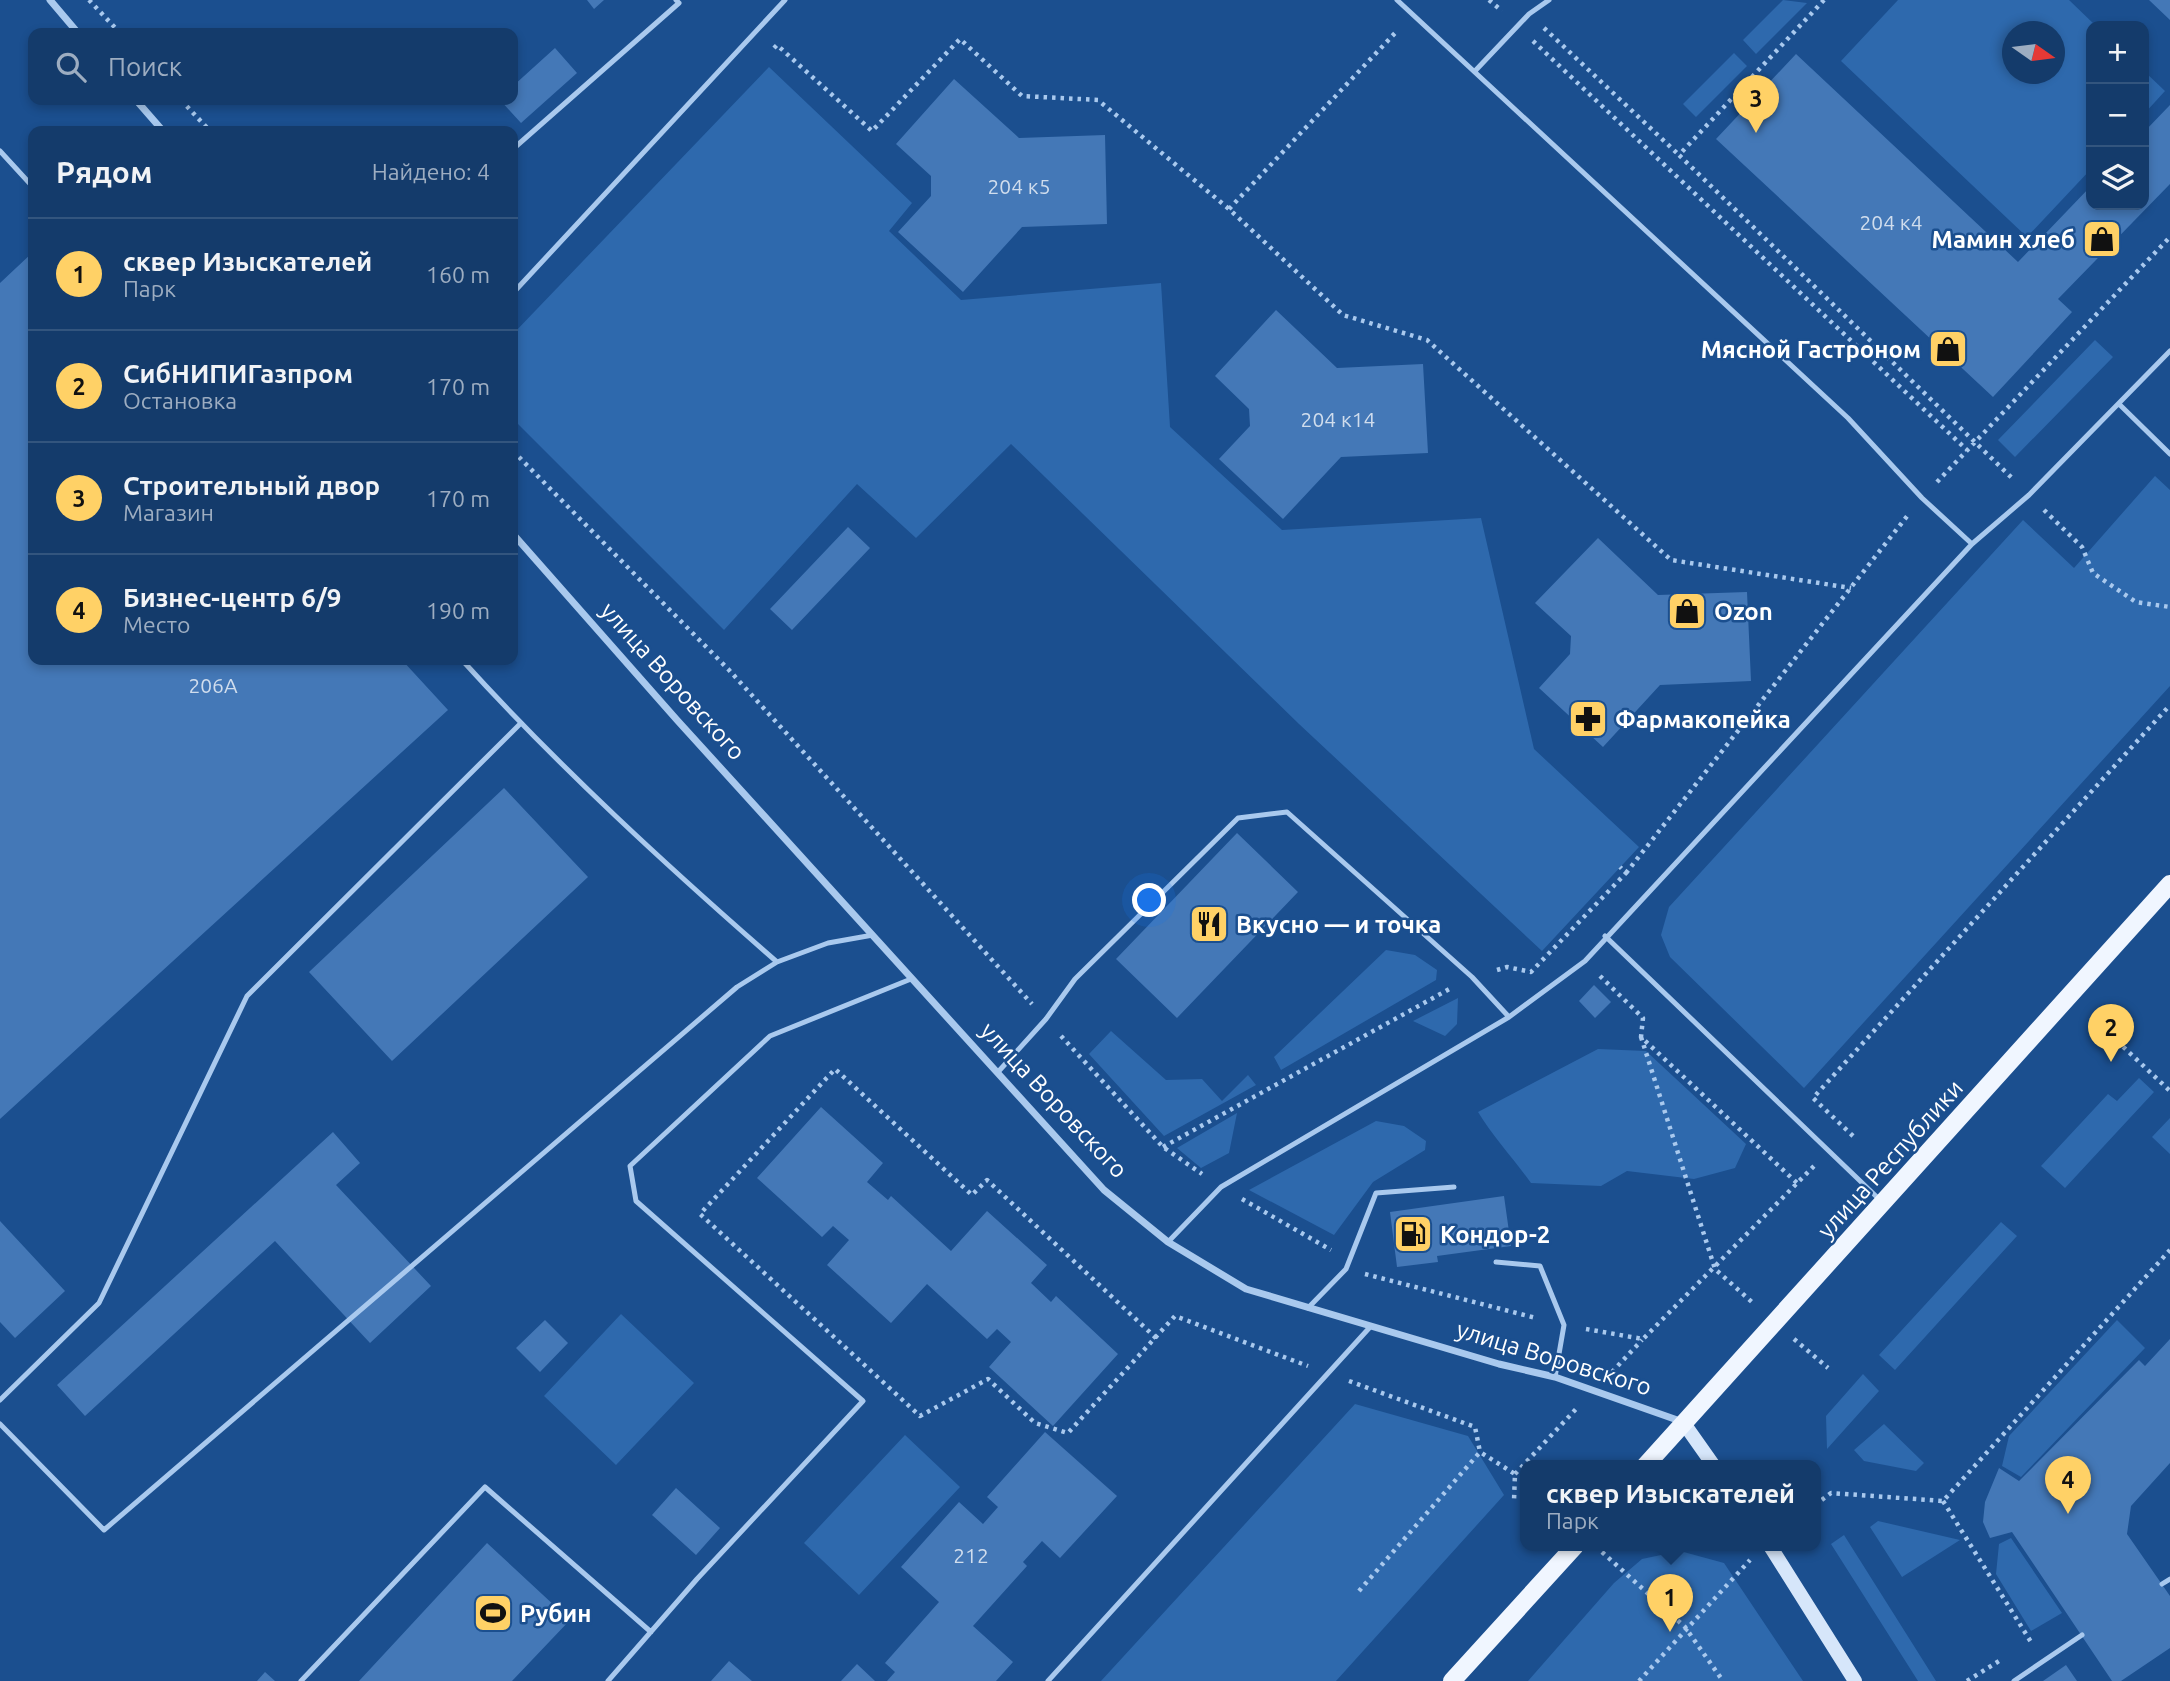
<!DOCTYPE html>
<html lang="ru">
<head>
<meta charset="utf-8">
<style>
  :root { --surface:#143b6b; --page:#214673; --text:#f1f3f6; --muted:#9dadc1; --line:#33557e; --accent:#ffd166 }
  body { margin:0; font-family:Ubuntu,sans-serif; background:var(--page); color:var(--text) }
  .controls { position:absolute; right:21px; top:21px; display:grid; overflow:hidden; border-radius:14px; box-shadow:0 4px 10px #0003 }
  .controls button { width:63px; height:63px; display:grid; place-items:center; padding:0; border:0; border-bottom:2px solid var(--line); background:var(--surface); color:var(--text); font:35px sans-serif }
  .compass { position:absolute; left:2002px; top:21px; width:63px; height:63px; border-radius:50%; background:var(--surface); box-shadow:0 4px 10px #0003; rotate:104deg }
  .you { position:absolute; left:1150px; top:901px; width:24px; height:24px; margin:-18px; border:5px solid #fff; border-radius:50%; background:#1a73e8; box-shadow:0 0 0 10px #1a73e833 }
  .badge { display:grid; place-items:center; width:46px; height:46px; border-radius:50%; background:var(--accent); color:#111; font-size:23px; font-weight:700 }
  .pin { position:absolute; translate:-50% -58px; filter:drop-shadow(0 2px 4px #0008) }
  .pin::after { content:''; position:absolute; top:37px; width:24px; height:21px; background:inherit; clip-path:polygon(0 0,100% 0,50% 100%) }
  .popup { position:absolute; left:1520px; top:1460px; width:301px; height:91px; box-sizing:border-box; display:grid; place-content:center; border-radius:14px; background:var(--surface); filter:drop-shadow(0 2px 5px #0005); font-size:23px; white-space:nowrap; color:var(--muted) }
  .popup b { font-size:26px; color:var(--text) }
  .popup::after { content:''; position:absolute; left:50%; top:100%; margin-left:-14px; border:14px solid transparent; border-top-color:var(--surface) }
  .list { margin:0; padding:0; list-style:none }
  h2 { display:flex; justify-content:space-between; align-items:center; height:91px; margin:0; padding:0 28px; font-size:30px }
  h2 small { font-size:23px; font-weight:400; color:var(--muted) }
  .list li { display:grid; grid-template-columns:46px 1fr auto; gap:21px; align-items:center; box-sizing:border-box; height:112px; padding:0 28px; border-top:2px solid var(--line) }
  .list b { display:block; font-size:26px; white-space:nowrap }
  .list p { margin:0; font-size:23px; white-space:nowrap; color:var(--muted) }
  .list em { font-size:23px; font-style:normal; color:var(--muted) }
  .icon { flex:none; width:38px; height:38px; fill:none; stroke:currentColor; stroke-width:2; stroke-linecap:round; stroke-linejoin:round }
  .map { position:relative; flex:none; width:2170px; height:1681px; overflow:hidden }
  .search { position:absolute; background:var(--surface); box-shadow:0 4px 10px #0003; left:28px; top:28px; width:490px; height:77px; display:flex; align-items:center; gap:18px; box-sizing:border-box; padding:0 24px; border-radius:14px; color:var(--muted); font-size:26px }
  .panel { position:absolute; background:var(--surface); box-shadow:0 4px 10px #0003; left:28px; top:126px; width:490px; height:539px; border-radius:14px }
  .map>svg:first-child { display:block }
</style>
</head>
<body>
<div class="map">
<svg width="2170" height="1681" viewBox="0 0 2170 1681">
  <rect width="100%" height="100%" fill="#1b4f8f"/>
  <path fill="#2e69ad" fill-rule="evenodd" d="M1783,0l24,3 -51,51 -13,-14z
    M1898,0h171l27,26h-5v143l-64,68 -186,-176zM2012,32h42v42h-42z
    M1734,53l13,13 -51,51 -13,-13z
    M769,67l143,136 -23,28 72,69 200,-17 9,144 112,103 199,-12 53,231 105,98 -97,104 -243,-227 -288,-280 -95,94 -59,-54 -133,146 -211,-211v-85z
    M2144,71l21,20 -21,23z
    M2095,340l18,17 -98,100 -17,-17z
    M2155,476l15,14v196l-366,402 -134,-131 -9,-22 8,-28 354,-387 51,48z
    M1386,950l29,5 22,15 -1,10 -155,90 -7,-13z
    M1458,998l-1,26 -12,12 -32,-15z
    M1111,1031l55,49 36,-1 20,22 26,-26 8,10 -92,51 -75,-82z
    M1598,1049l48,2 100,93 -11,24 -41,11 -67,-8 -26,15 -70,-3c-17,-24 -38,-46 -53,-71z
    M2139,1078l15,14 -89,96 -24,-22 67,-72 9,7z
    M1237,1113l-8,40 -28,15 -24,-20z
    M2170,1118v36l-18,-17z
    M1376,1121l28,5 22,15 -1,9 -52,32 -39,53 -85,-45z
    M2001,1222l16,14 -122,134 -16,-15z
    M621,1314l73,69 -78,82 -72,-69z
    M2117,1320l28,28 -124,129 -19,-11 7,-30z
    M1863,1374l16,17 -52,58 -1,-33z
    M1355,1404l113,32 36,59 -168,186h-235z
    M1884,1424l40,39 -8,8 -52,-10 -10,-11z
    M905,1435l55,52 -101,108 -55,-52z
    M1878,1521l82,19 -58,37 -32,-50z
    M1844,1535l92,146h-18l-87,-137z
    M2011,1538l51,75 -31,18 -35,-57 3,-30z
    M1680,1551l44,12 79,118h-275l86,-98 28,-24z"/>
  <path fill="#4478b7" d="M587,0h17l-10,9z
    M2149,0h21v20z
    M555,48l22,25 -56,50 -21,-23h13v-14z
    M1796,54l222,208 73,-76v19h53v-73l26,-27v79l-112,115 14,13 -79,85 -277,-258z
    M954,79l65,59 86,-3 2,89 -85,3 -59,65 -65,-60 33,-36v-20l-35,-32z
    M32,253l1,407h369l46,50 -448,409v-836z
    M1276,310l61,58 86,-4 5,89 -87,4 -58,62 -64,-60 31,-33 -1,-17 -34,-33z
    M848,527l22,21 -78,82 -22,-21z
    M1598,538l60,57 89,-3 4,89 -91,4 -57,62 -64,-59 31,-34 1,-18 -36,-33z
    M504,788l84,89 -196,184 -83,-89z
    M1237,833l61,59 -121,126 -61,-59z
    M1594,985l17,17 -16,16 -16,-17z
    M821,1107l62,56 -16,19 21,18 3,-4 60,55 36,-40 60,54 -16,18 20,19 5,-6 62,58 -65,72 -64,-59 22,-25 -14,-13 -10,10 -60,-55 -36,39 -64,-58 22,-25 -16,-14 -11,11 -65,-59z
    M333,1132l27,31 -24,22 95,101 -61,57 -95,-102 -190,175 -28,-31z
    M1504,1196l7,50 -74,10 1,6 -41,5 -7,-55z
    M0,1221l65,70 -50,47 -15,-16z
    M545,1320l23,23 -28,29 -24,-24z
    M2170,1339v124l-39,43 -4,28 43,62v52l-49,33h-9l-100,-149 -22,6 -7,-16 2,-20 14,-34 20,13 120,-121 6,6z
    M1045,1432l72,64 -57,62 -18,-17 -19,21 4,4 -54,60 40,36 -17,19h-109l8,-9 -10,-9 54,-61 -38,-35 58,-65 24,22 15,-17 -11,-10z
    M676,1488l44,40 -24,27 -44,-40z
    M487,1543l83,77 -58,61h-153z
    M729,1661l23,20h-41z
    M857,1664l18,17h-34z
    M2066,1665l11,16h-34z
    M265,1672l10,9h-18z"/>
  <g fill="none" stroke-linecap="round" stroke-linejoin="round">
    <path stroke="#a9c9ee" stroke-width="4.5" stroke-dasharray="3.5 5" stroke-linecap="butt" d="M89,0l31,33
      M1489,0l13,11
      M1824,0l-145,155 334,324
      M1544,28l135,127
      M1533,41l434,409
      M774,48l3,-3 95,86 88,-92 62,57 76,4 131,109 114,106 84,25 244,220 180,28
      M181,100l29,31
      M1229,209l168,-178
      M513,451l216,219 303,334
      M1937,482l233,-245
      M2044,510l38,37 11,26 43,29 34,5
      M1626,873l282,-358
      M1497,970l10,-3 24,5 95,-99 -6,-6
      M1600,976l43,42 -2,19 156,146
      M1061,1036l102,111 39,27
      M1641,1037l74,232 38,34
      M2117,1041l53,50
      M1853,1136l-40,-38 357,-393
      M1163,1147l290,-160
      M1242,1199l89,51
      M1365,1274l171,44
      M1586,1329l57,10 172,-174
      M1156,1338l-169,-158 -15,15 -137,-126 -135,145 220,202 68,-37 47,44 33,10 107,-117 133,50
      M1794,1339l34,29
      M1612,1372l30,-32
      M1349,1381l126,46 5,25
      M1515,1474l62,-66
      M1943,1501l88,141
      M1815,1505l16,-12 112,8 227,-251
      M1602,1552l83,75 38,54
      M1359,1591l121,-139 35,22 -1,27
      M1639,1681l111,-121
      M1967,1681l32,-20"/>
    <path stroke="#a9c9ee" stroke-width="5" d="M1397,0l451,418 74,80 50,46
      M1475,71l54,-57 20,-14
      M513,149l166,-146 -3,-3
      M0,151l33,36
      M513,293l272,-293
      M2119,404l51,50
      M462,660c98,108 205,206 315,302l51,-19 45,-8
      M1605,936l276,265
      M998,1072l48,-53 29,-40 163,-161 49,-6 185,165 37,40
      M1168,1242l53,-55 288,-170 76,-56 387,-417 57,-49 141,-144
      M1496,1262l44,4 24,59 -9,52
      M1308,1308l38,-39 30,-76 78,-6
      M0,1400l99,-97 148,-307 273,-272
      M0,1424l104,106 633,-543 40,-25
      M2162,1584l8,-5
      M301,1681l184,-194 166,145
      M608,1681l89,-102 166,-178 -227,-200 -6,-35 140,-130 141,-57
      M1048,1681l323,-355
      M2014,1681l68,-46"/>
    <path stroke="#a9c9ee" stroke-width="7" d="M50,0l28,33
      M136,100l27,31
      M513,534l164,186 427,470 64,52 78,47 253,75 56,13 128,45"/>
    <path stroke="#d6e6fa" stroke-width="14" d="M1683,1422l31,44
      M1770,1546l85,135"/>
    <path stroke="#f0f6ff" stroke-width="18" d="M1645,1466l525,-582
      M1452,1681l123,-135"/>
  </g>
  <defs>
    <g id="shop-square" transform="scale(2.0125)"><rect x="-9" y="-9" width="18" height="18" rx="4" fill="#ffd166" stroke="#1b4f8f"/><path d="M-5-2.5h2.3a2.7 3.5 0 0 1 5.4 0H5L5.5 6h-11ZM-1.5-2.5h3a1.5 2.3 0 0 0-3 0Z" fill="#111"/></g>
    <g id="pharmacy-square" transform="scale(2.0125)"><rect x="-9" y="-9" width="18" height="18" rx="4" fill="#ffd166" stroke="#1b4f8f"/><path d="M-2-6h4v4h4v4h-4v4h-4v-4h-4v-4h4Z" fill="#111"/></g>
    <g id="restaurant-square" transform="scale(2.0125)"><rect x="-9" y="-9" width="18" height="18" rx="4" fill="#ffd166" stroke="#1b4f8f"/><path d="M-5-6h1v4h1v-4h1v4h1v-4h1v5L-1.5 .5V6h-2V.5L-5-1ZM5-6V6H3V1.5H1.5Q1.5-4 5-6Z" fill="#111"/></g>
    <g id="fuel-square" transform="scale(2.0125)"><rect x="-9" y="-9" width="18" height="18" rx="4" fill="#ffd166" stroke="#1b4f8f"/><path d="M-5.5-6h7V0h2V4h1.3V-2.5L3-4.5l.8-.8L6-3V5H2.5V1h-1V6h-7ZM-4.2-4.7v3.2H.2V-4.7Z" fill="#111"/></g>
    <g id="stadium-square" transform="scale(2.0125)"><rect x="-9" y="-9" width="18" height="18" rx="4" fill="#ffd166" stroke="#1b4f8f"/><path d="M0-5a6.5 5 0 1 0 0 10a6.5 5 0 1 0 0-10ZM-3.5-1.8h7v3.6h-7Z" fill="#111"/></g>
  </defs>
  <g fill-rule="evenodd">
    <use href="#shop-square" x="2102" y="239"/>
    <use href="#shop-square" x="1948" y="349"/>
    <use href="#shop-square" x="1687" y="611"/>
    <use href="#pharmacy-square" x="1588" y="719"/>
    <use href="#restaurant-square" x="1209" y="924"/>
    <use href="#fuel-square" x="1413" y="1234"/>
    <use href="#stadium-square" x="493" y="1613"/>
  </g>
  <g text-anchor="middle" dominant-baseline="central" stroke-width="5" stroke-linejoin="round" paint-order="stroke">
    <g font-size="21" fill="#d0dded">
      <text x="1019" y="186">204 к5</text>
      <text x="1891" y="222">204 к4</text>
      <text x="1338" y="419">204 к14</text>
      <text x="213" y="685">206А</text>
      <text x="971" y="1555">212</text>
    </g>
    <g font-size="24" font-weight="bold" fill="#fff" stroke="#1b4f8f" text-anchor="start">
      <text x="2075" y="239" text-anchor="end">Мамин хлеб</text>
      <text x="1921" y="349" text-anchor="end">Мясной Гастроном</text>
      <text x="1714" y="611">Ozon</text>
      <text x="1615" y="719">Фармакопейка</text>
      <text x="1236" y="924">Вкусно — и точка</text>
      <text x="1440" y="1234">Кондор-2</text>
      <text x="520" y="1613">Рубин</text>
    </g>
    <g font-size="24" fill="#fff" stroke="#1b4f8f">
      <text transform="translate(673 681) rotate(48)">улица Воровского</text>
      <text transform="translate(1054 1100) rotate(47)">улица Воровского</text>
      <text transform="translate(1890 1159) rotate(-48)">улица Республики</text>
      <text transform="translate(1554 1358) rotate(17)">улица Воровского</text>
    </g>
  </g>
</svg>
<div class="controls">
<button>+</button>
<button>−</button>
<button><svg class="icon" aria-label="layers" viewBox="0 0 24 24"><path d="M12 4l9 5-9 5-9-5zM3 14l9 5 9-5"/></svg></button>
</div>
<svg class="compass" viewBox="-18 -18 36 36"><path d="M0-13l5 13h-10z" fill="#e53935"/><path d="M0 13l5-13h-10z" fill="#9dadc1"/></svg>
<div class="you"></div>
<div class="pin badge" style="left:1670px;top:1632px">1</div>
<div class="popup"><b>сквер Изыскателей</b>Парк</div>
<div class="pin badge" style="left:2111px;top:1062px">2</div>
<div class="pin badge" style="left:1756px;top:133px">3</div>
<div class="pin badge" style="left:2068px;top:1514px">4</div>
<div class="search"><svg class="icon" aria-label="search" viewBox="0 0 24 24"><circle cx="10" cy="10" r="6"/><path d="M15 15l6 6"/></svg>Поиск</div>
<section class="panel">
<h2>Рядом<small>Найдено: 4</small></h2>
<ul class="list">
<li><span class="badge">1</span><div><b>сквер Изыскателей</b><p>Парк</p></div><em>160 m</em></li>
<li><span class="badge">2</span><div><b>СибНИПИГазпром</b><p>Остановка</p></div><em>170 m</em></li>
<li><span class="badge">3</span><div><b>Строительный двор</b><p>Магазин</p></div><em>170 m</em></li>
<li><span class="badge">4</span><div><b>Бизнес-центр 6/9</b><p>Место</p></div><em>190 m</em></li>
</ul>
</section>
</div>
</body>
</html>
